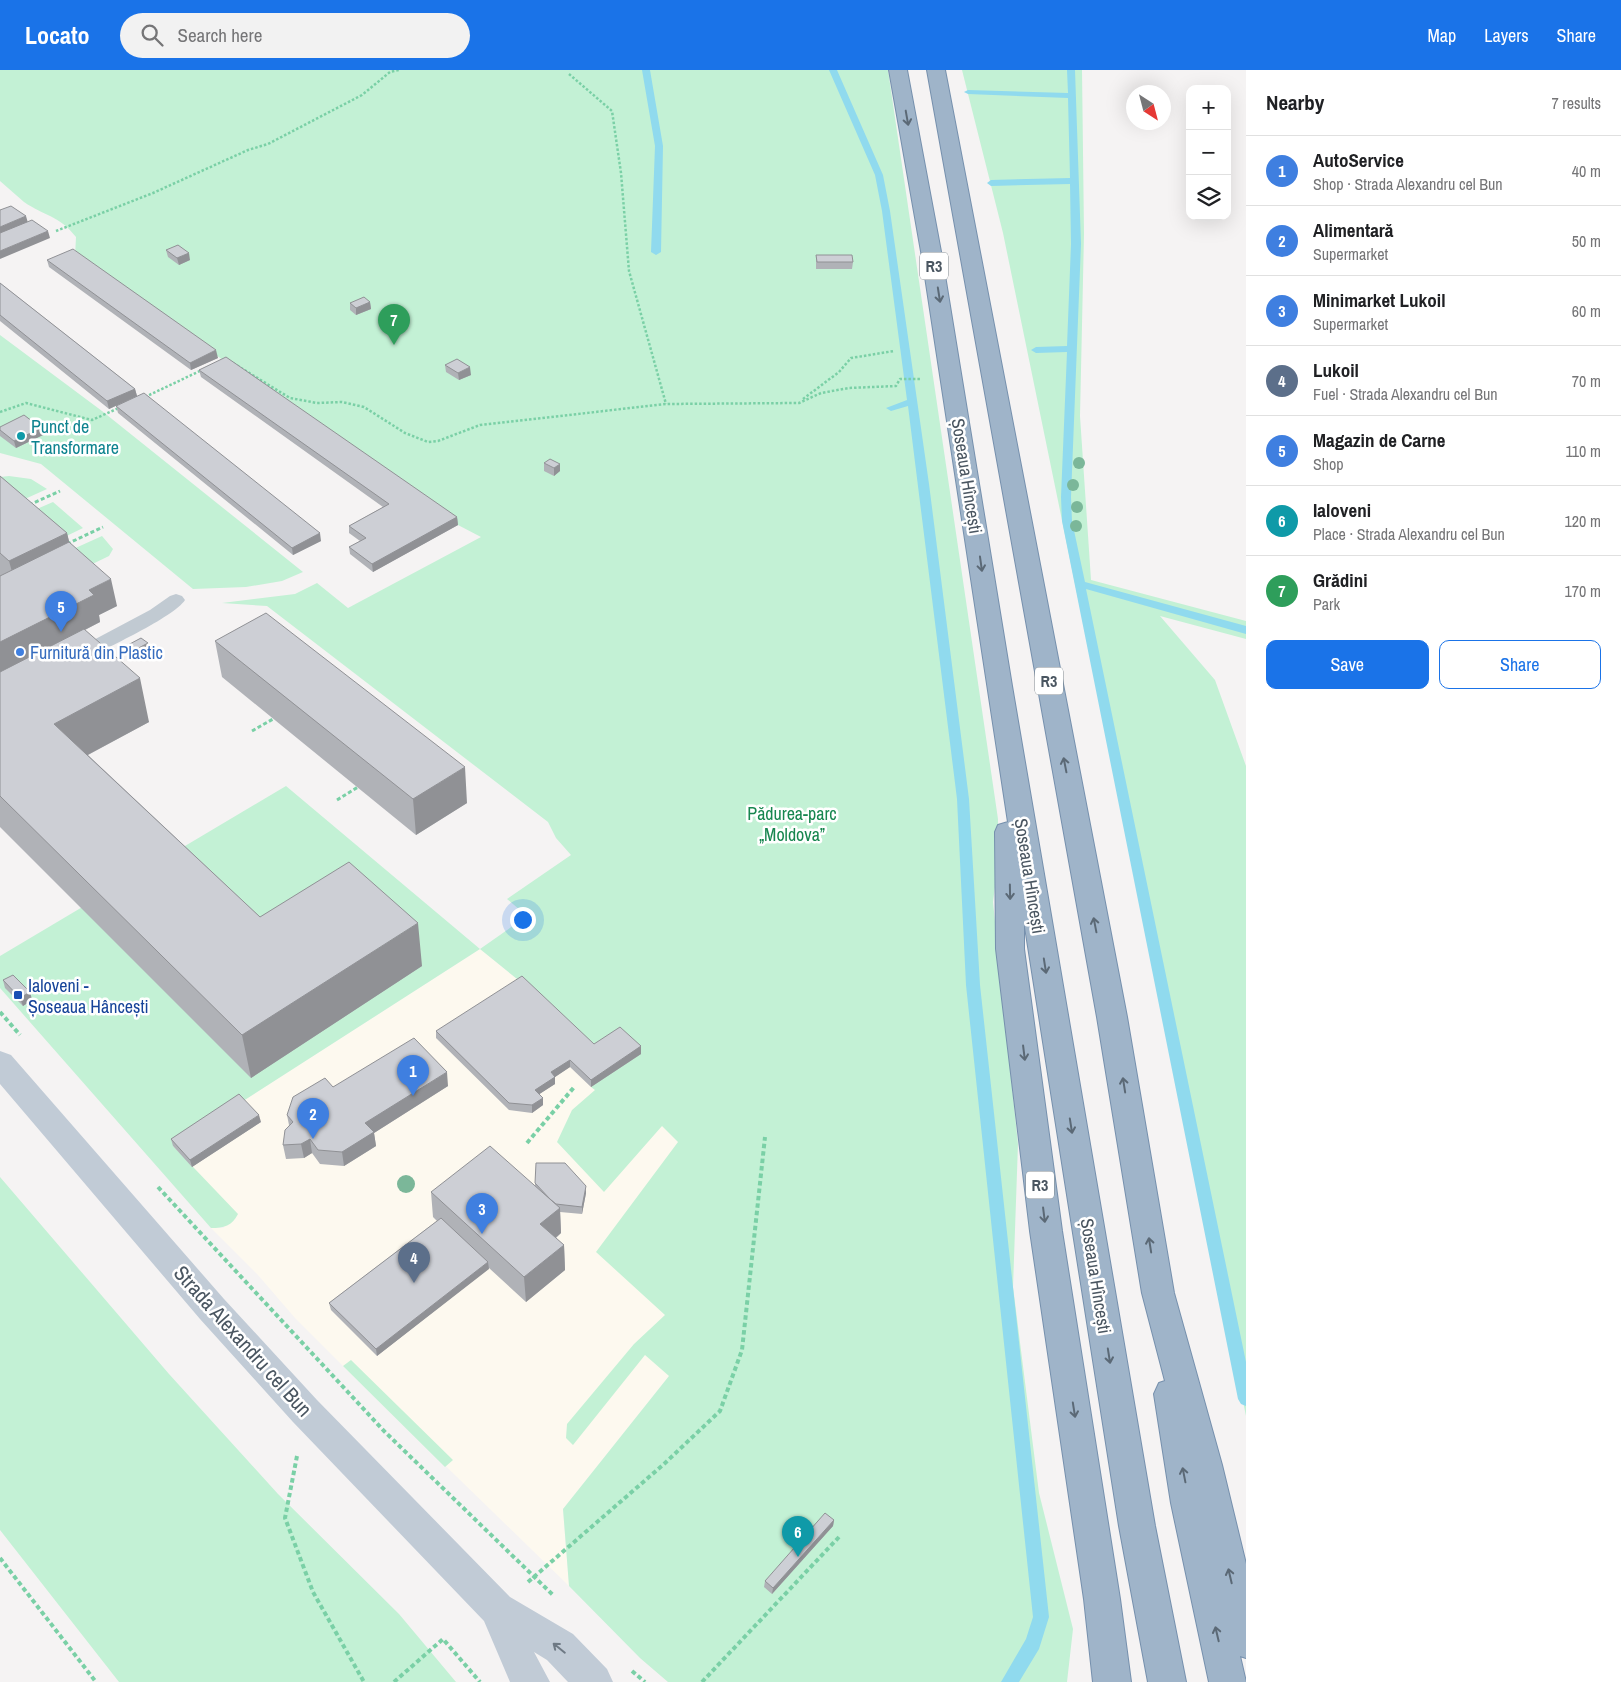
<!DOCTYPE html>
<html lang="en">
<head>
<meta charset="utf-8">
<style>
  :root { --surface:#fff; --page:#f2f2f2; --text:#202124; --muted:#757577; --line:#e0e0e0; --accent:#1a73e8 }
  body { margin:0; font-family:"Archivo Narrow",sans-serif; background:var(--page); color:var(--text) }
  .controls { position:absolute; right:15px; top:15px; display:grid; overflow:hidden; border-radius:10px; box-shadow:0 5px 20px #0002 }
  .controls button { width:45px; height:45px; display:grid; place-items:center; padding:0; border:0; border-bottom:1px solid var(--line); background:var(--surface); color:var(--text); font:25px sans-serif }
  .compass { position:absolute; left:1126px; top:15px; width:45px; height:45px; border-radius:50%; background:var(--surface); box-shadow:0 5px 20px #0002; rotate:144deg }
  .you { position:absolute; left:522px; top:849px; width:18px; height:18px; margin:-12px; border:4px solid #fff; border-radius:50%; background:#1a73e8; box-shadow:0 0 0 8px #1a73e833 }
  .badge { display:grid; place-items:center; width:32px; height:32px; border-radius:50%; background:var(--accent); color:#fff; font-size:16px; font-weight:700 }
  .pin { position:absolute; translate:-50% -41px; filter:drop-shadow(0 1px 2px #0008) }
  .pin::after { content:''; position:absolute; top:26px; width:18px; height:15px; background:inherit; clip-path:polygon(0 0,100% 0,50% 100%) }
  .list { margin:0; padding:0; list-style:none }
  h2 { display:flex; justify-content:space-between; align-items:center; height:65px; margin:0; padding:0 20px; font-size:21px }
  h2 small { font-size:16px; font-weight:400; color:var(--muted) }
  .list li { display:grid; grid-template-columns:32px 1fr auto; gap:15px; align-items:center; box-sizing:border-box; height:70px; padding:0 20px; border-top:1px solid var(--line) }
  .list b { display:block; font-size:19px; white-space:nowrap }
  .list p { margin:0; font-size:16px; white-space:nowrap; color:var(--muted) }
  .list em { font-size:16px; font-style:normal; color:var(--muted) }
  .actions { display:flex; gap:10px; padding:15px 20px }
  .actions a { flex:1; padding:11px 0; border:1px solid var(--accent); border-radius:10px; text-align:center; font-size:18px; color:var(--accent) }
  .actions .main { background:var(--accent); color:#fff }
  .icon { flex:none; width:28px; height:28px; fill:none; stroke:currentColor; stroke-width:2; stroke-linecap:round; stroke-linejoin:round }
  .map { position:relative; flex:none; width:1246px; height:1612px; overflow:hidden }
  header { display:flex; align-items:center; gap:30px; box-sizing:border-box; height:70px; padding:0 25px; background:var(--accent); color:#fff }
  header strong { font-size:24px }
  nav { display:flex; gap:28px; margin-inline-start:auto; font-size:18px }
  .search { width:350px; height:45px; background:var(--page); display:flex; align-items:center; gap:12px; box-sizing:border-box; padding:0 18px; border-radius:28px; color:var(--muted); font-size:19px }
  main { display:flex }
  aside { flex:1; background:var(--surface) }
  .map>svg:first-child { display:block }
</style>
</head>
<body>
<header>
<strong>Locato</strong>
<div class="search"><svg class="icon" aria-label="search" viewBox="0 0 24 24"><circle cx="10" cy="10" r="6"/><path d="M15 15l6 6"/></svg>Search here</div>
<nav><a>Map</a><a>Layers</a><a>Share</a></nav>
</header>
<main>
<div class="map">
<svg width="1246" height="1612" viewBox="0 0 1246 1612">
  <rect width="100%" height="100%" fill="#f5f3f3"/>
  <path fill="#fdf9ef" d="M480,879l42,34 119,71 59,60 -35,201 4,61 -106,133 6,77 -226,-220 -48,-48 -37,-43 -47,-47h13l-32,-61 -19,-21z"/>
  <path fill="#c3f1d5" d="M0,0h888l110,749v45l-5,38 25,242 -5,143 26,206 34,136 -6,53h-399l-28,-24 -71,-72 -6,-77 106,-133 -24,-21 -72,90 -7,-7 1,-14 67,-80 31,-29 -69,-63 82,-110 -16,-16 -58,66 -47,-50 15,-32 23,-20 -4,-3 3,-36 -72,-68 -42,-34 -307,197 65,68c-6,12 -14,14 -27,14l-211,-240v-32l286,-170 194,163 47,-33 -20,-17 64,-44 -15,-17 -8,-16 -281,-216 -45,-3 73,-9 22,-11 31,25 133,-71 -23,-12 -383,-269 1,-19c-17,-22 -32,-21 -52,-35 -8,-7 -16,-14 -24,-21z
    M962,0h120l2,164 -4,182 11,164 155,41v18l-86,-23 55,64 31,86v650l-243,-1183z
    M0,265l102,76 201,161 -21,9 -36,6 -53,2 -152,-125 -41,-11z
    M9,406l22,3 16,10 -42,19 -5,-31z
    M53,432l30,26 -35,17 -32,-27z
    M102,466l11,13 -4,7 -31,15 -18,-16z
    M0,1107l169,197 109,120 121,120 57,68h-337l-119,-152z
    M351,1290l102,100 -8,7 -102,-101z"/>
  <g fill="none" stroke-linecap="round" stroke-linejoin="round">
    <path fill="#90daee" fill-rule="evenodd" d="M642,0h8l13,76 -2,106 -5,3 -5,-3 4,-106z
      M829,0h8l46,105 7,36 39,273 40,315 11,186 69,632 -10,32 -20,33h-18l25,-43 7,-22 -67,-632 -9,-186 -49,-393 -17,5 -5,-3 21,-8 -25,-189 -7,-36z
      M1067,0h8l6,174 -10,253 1,24 13,61 161,44v8l-160,-45 160,773v44l-5,-2 -3,-5 -176,-878 -1,-24 6,-145 -31,1 -5,-3 5,-3 31,-1 4,-102 -1,-60 -79,2 -4,-3 4,-3 79,-2 -2,-80 -100,-4 -4,-2 4,-2 100,3z"/>
    <g stroke="#7690ad" stroke-width="2">
      <path id="trunk" d="M889,0h18l35,187 70,429 143,840 31,156h-38l-29,-156 -95,-605v28l38,282 58,368 11,83h-38l-9,-83 -54,-368 -34,-282 -1,-117 3,-7 10,-3 -86,-565z
        M927,0h18l182,947 47,276 48,172 24,99v94l-6,-2 6,26h-37l-38,-179 -17,-109 5,-11 6,-2 -23,-88 -45,-276z"/>
    </g>
    <path stroke="#7ad0a6" stroke-width="2.5" stroke-dasharray="2.5 2" stroke-linecap="butt" d="M569,4l43,37 9,62 8,98 37,133
      M56,161l97,-38 95,-43 20,-6 94,-49 28,-23 9,-2
      M233,293l57,35 27,5 25,-1 22,5 41,26 23,9 10,-1 42,-16 186,-21 133,-1 22,-10 28,-5 47,-2 4,-7h20
      M145,327l57,-27
      M803,329l36,-27 12,-14 43,-7
      M0,342l26,-9 66,17 29,-13"/>
    <path stroke="#7ad0a6" stroke-width="3" stroke-dasharray="4 2.5" stroke-linecap="butt" d="M29,435l31,-14
      M67,474l36,-17
      M252,661l21,-12
      M337,730l21,-13"/>
    <path stroke="#7ad0a6" stroke-width="4" stroke-dasharray="4.5 3" stroke-linecap="butt" d="M0,942l20,23
      M527,1073l48,-57
      M158,1117l226,244 170,165
      M297,1386l-12,62 28,74 51,90
      M0,1488l96,124
      M528,1512l136,-118 56,-53 22,-61 23,-213
      M632,1601l13,11
      M394,1612l49,-43 37,43
      M702,1612l137,-145"/>
    <path fill="#c1cad2" fill-rule="evenodd" d="M176,524l6,2 3,4c-11,17 -80,49 -102,60l-6,2 -6,-2 -3,-4 3,-4 79,-42 20,-14z"/>
    <path fill="#c1cbd6" fill-rule="evenodd" d="M0,981l11,4 213,244 93,101 193,197 63,37 34,35 6,13h-45l-21,-22 -13,-8 16,30h-40l-26,-61 -191,-199 -93,-103 -200,-235z"/>
    <use href="#trunk" fill="#9fb4c9" fill-rule="evenodd"/>
  </g>
  <g fill="#7bb799">
    <circle cx="1079" cy="393" r="6"/>
    <circle cx="1073" cy="415" r="6"/>
    <circle cx="1077" cy="437" r="6"/>
    <circle cx="1076" cy="456" r="6"/>
    <circle cx="406" cy="1114" r="9"/>
  </g>
  <path fill="#b0b2b7" d="M166,180l24,10 -11,5 -11,-8z
    M816,185l37,7 -1,7h-36z
    M47,190l171,98 -27,12 -142,-103z
    M0,213l135,106 2,7 184,145 -28,14 -175,-142 -2,-7 8,-4 -15,7 -109,-88z
    M370,232l1,7 -15,6 -6,-5v-7z
    M445,295l26,10 -12,5 -13,-8z
    M199,300l258,147 1,8 -85,47 -23,-18 -1,-7 11,-6 -11,-8v-7l34,-19 -182,-130z
    M0,357l41,1 2,7 -27,13 -16,-12z
    M544,393l16,8 -6,5 -10,-5z
    M0,406l67,57 2,9 48,64 -18,9 1,7 -15,8 64,92 -61,33 172,162 162,49 -171,112 -251,-251z
    M215,571l252,162 -51,32 -194,-158z
    M148,573l1,8 -14,8 -7,-6 -2,-7z
    M3,910l27,12 2,8 -9,6 -18,-18z
    M436,961l158,13 47,2v8l-50,33 -21,-20 -15,10v7l-16,10 4,4v7l-11,8 -23,-3 -73,-72z
    M448,1016l-74,47 2,13 -32,20 -24,-2 -8,-11 -8,5 -18,1 -3,-14 6,-20 -2,-10 46,-28z
    M261,1052l-69,45 -19,-21 -2,-7z
    M535,1113l51,10 -4,21 -22,-2 1,21 -5,5 8,7 1,25 -39,32 -37,-34 -112,88 -46,-46 -2,-7 108,-82 -4,-4 -2,-25 104,-7z
    M834,1450l-1,6 -61,68 -8,-7 1,-6z"/>
  <path fill="#909195" d="M26,146l2,7 -28,12v-8z
    M48,161l2,7 -50,21v-8z
    M189,183l1,7 -11,5 -2,-7z
    M370,232l1,7 -15,6v-7z
    M216,280l2,8 -27,12 -1,-7z
    M470,297l1,8 -12,5 -1,-7z
    M135,319l2,7 -28,13 -2,-8z
    M41,358l2,7 -27,13 -2,-7z
    M560,394v7l-6,5v-8z
    M457,447l1,8 -85,47 -1,-8z
    M67,463l9,36 -57,28 -10,-36z
    M320,463l1,8 -28,14 -1,-7z
    M111,509l6,27 -18,9 1,7 -100,51v-31l89,-52z
    M148,573l1,8 -14,8 -2,-8z
    M140,608l9,44 -84,45 -11,-43z
    M465,697l2,36 -51,32 -3,-36z
    M418,853l4,43 -171,112 -9,-43z
    M30,922l2,8 -9,6 -3,-8z
    M641,976v8l-50,33v-7z
    M570,990v7l-15,10v7l-20,13v-7l16,-18z
    M447,1002l1,14 -74,47 2,13 -32,20 -2,-14 23,-29z
    M543,1028v7l-11,8v-8z
    M259,1045l2,7 -69,45 -2,-7z
    M310,1069l2,14 -8,5 -3,-14z
    M586,1116v7l-4,21v-7z
    M560,1138l1,25 -19,16 -2,-25z
    M564,1175l1,25 -39,32 -2,-25z
    M488,1192l1,7 -112,87 -1,-7z
    M834,1450l-1,6 -61,68 1,-6z"/>
  <path fill="#cdcfd5" stroke="#909195" d="M11,136l15,10 -26,11v-17z
    M32,150l16,11 -48,20v-18z
    M178,175l11,8 -12,5 -11,-8z
    M73,179l143,101 -26,13 -143,-103z
    M816,185h36l1,7h-36z
    M0,213l135,106 -28,12 -107,-86z
    M364,227l6,5 -14,6 -6,-5z
    M226,287l231,160 -85,47 -23,-17 17,-9 -17,-12 40,-22 -190,-134z
    M457,289l13,8 -12,6 -13,-8z
    M144,323l176,140 -28,15 -176,-142z
    M24,345l17,13 -27,13 -14,-11v-3z
    M550,389l10,5 -6,4 -10,-5z
    M0,406l67,57 -58,28 -9,-8z
    M69,472l42,37 -22,11 5,5 -94,47v-66z
    M266,543l199,154 -52,32 -198,-158z
    M84,559l56,49 -86,46 206,193 89,-55 69,61 -176,112 -242,-239v-124z
    M141,568l7,5 -15,8 -7,-5z
    M13,905l17,17 -10,6 -17,-18z
    M522,906l72,68 26,-17 21,19 -50,34 -21,-20 -19,12 4,5 -20,13 8,8 -11,7 -23,-2 -73,-72z
    M414,968l33,34 -82,51 9,9 -32,20 -24,-2 -8,-11 -9,5 -18,1 2,-15 8,-8 -6,-7 6,-18 32,-19 8,9z
    M239,1024l20,21 -69,45 -19,-21z
    M490,1076l70,62 -20,16 24,21 -40,32 -93,-85z
    M536,1093h29l21,23 -4,21 -26,-3 -6,-5 -15,-16z
    M441,1148l47,44 -112,87 -47,-46z
    M825,1443l9,7 -61,68 -8,-7z"/>
  <defs><path id="oneway-shaft" d="M-6 0H5M1.5-3L5.5 0L1.5 3" fill="none" stroke-width="1.6" stroke-linecap="round" stroke-linejoin="round" transform="scale(1.25)"/></defs>
  <g stroke="#5b6976">
    <use href="#oneway-shaft" transform="translate(907 48) rotate(80)"/>
    <use href="#oneway-shaft" transform="translate(939 225) rotate(81)"/>
    <use href="#oneway-shaft" transform="translate(981 494) rotate(82)"/>
    <use href="#oneway-shaft" transform="translate(1065 695) rotate(-101)"/>
    <use href="#oneway-shaft" transform="translate(1010 822) rotate(89)"/>
    <use href="#oneway-shaft" transform="translate(1095 855) rotate(-101)"/>
    <use href="#oneway-shaft" transform="translate(1045 896) rotate(81)"/>
    <use href="#oneway-shaft" transform="translate(1024 983) rotate(83)"/>
    <use href="#oneway-shaft" transform="translate(1124 1015) rotate(-99)"/>
    <use href="#oneway-shaft" transform="translate(1071 1056) rotate(81)"/>
    <use href="#oneway-shaft" transform="translate(1044 1145) rotate(83)"/>
    <use href="#oneway-shaft" transform="translate(1150 1175) rotate(-99)"/>
    <use href="#oneway-shaft" transform="translate(1109 1286) rotate(81)"/>
    <use href="#oneway-shaft" transform="translate(1074 1340) rotate(81)"/>
    <use href="#oneway-shaft" transform="translate(1184 1405) rotate(-101)"/>
    <use href="#oneway-shaft" transform="translate(1230 1506) rotate(-103)"/>
    <use href="#oneway-shaft" transform="translate(1217 1564) rotate(-103)"/>
  </g>
  <use stroke="#6e7984" href="#oneway-shaft" transform="translate(559 1578) rotate(-141)"/>
  <circle fill="#0f9aa8" stroke="#fff" stroke-width="2" cx="21" cy="366" r="5"/>
  <circle fill="#3f7fe0" stroke="#fff" stroke-width="2" cx="20" cy="582" r="5"/>
  <rect fill="#1a4fb4" stroke="#fff" stroke-width="2" x="13" y="920" width="10" height="10" rx="2.5"/>
  <g text-anchor="middle" dominant-baseline="central" stroke-width="5" stroke-linejoin="round" paint-order="stroke">
    <g fill="#fff" stroke="#808990" stroke-width="1">
      <rect x="920" y="182.5" width="28" height="27" rx="4"/>
      <rect x="1035" y="597.5" width="28" height="27" rx="4"/>
      <rect x="1026" y="1101.5" width="28" height="27" rx="4"/>
    </g>
    <g font-size="16" font-weight="bold" fill="#4a5661">
      <text x="934" y="196">R3</text>
      <text x="1049" y="611">R3</text>
      <text x="1040" y="1115">R3</text>
    </g>
    <g font-size="18" fill="#0d838f" stroke="#fff" text-anchor="start">
      <text x="31" y="356">Punct de<tspan x="31" dy="21">Transformare</tspan></text>
    </g>
    <g font-size="18" fill="#4a5661" stroke="#fff">
      <text transform="translate(967 406) rotate(81)">Șoseaua Hîncești</text>
      <text transform="translate(1030 806) rotate(81)">Șoseaua Hîncești</text>
      <text transform="translate(1096 1206) rotate(81)">Șoseaua Hîncești</text>
    </g>
    <g font-size="18" fill="#366cbe" stroke="#fff" text-anchor="start">
      <text x="30" y="582">Furnitură din Plastic</text>
    </g>
    <g font-size="18" fill="#17864f" stroke="#fff">
      <text x="792" y="743">Pădurea-parc<tspan x="792" dy="21">„Moldova”</tspan></text>
    </g>
    <g font-size="18" fill="#164399" stroke="#fff" text-anchor="start">
      <text x="28" y="915">Ialoveni -<tspan x="28" dy="21">Șoseaua Hâncești</tspan></text>
    </g>
    <g font-size="21" fill="#4a5661" stroke="#fff">
      <text transform="translate(243 1271) rotate(48)">Strada Alexandru cel Bun</text>
    </g>
  </g>
</svg>
<div class="controls">
<button>+</button>
<button>−</button>
<button><svg class="icon" aria-label="layers" viewBox="0 0 24 24"><path d="M12 4l9 5-9 5-9-5zM3 14l9 5 9-5"/></svg></button>
</div>
<svg class="compass" viewBox="-18 -18 36 36"><path d="M0-13l5 13h-10z" fill="#e53935"/><path d="M0 13l5-13h-10z" fill="#757577"/></svg>
<div class="you"></div>
<div class="pin badge" style="left:413px;top:1026px;background:#3f7fe0">1</div>
<div class="pin badge" style="left:313px;top:1069px;background:#3f7fe0">2</div>
<div class="pin badge" style="left:482px;top:1164px;background:#3f7fe0">3</div>
<div class="pin badge" style="left:414px;top:1213px;background:#5c6f8a">4</div>
<div class="pin badge" style="left:61px;top:562px;background:#3f7fe0">5</div>
<div class="pin badge" style="left:798px;top:1487px;background:#0f9aa8">6</div>
<div class="pin badge" style="left:394px;top:275px;background:#2e9e5b">7</div>
</div>
<aside>
<h2>Nearby<small>7 results</small></h2>
<ul class="list">
<li><span class="badge" style="background:#3f7fe0">1</span><div><b>AutoService</b><p>Shop · Strada Alexandru cel Bun</p></div><em>40 m</em></li>
<li><span class="badge" style="background:#3f7fe0">2</span><div><b>Alimentară</b><p>Supermarket</p></div><em>50 m</em></li>
<li><span class="badge" style="background:#3f7fe0">3</span><div><b>Minimarket Lukoil</b><p>Supermarket</p></div><em>60 m</em></li>
<li><span class="badge" style="background:#5c6f8a">4</span><div><b>Lukoil</b><p>Fuel · Strada Alexandru cel Bun</p></div><em>70 m</em></li>
<li><span class="badge" style="background:#3f7fe0">5</span><div><b>Magazin de Carne</b><p>Shop</p></div><em>110 m</em></li>
<li><span class="badge" style="background:#0f9aa8">6</span><div><b>Ialoveni</b><p>Place · Strada Alexandru cel Bun</p></div><em>120 m</em></li>
<li><span class="badge" style="background:#2e9e5b">7</span><div><b>Grădini</b><p>Park</p></div><em>170 m</em></li>
</ul>
<div class="actions"><a class="main">Save</a><a>Share</a></div>
</aside>
</main>
</body>
</html>
